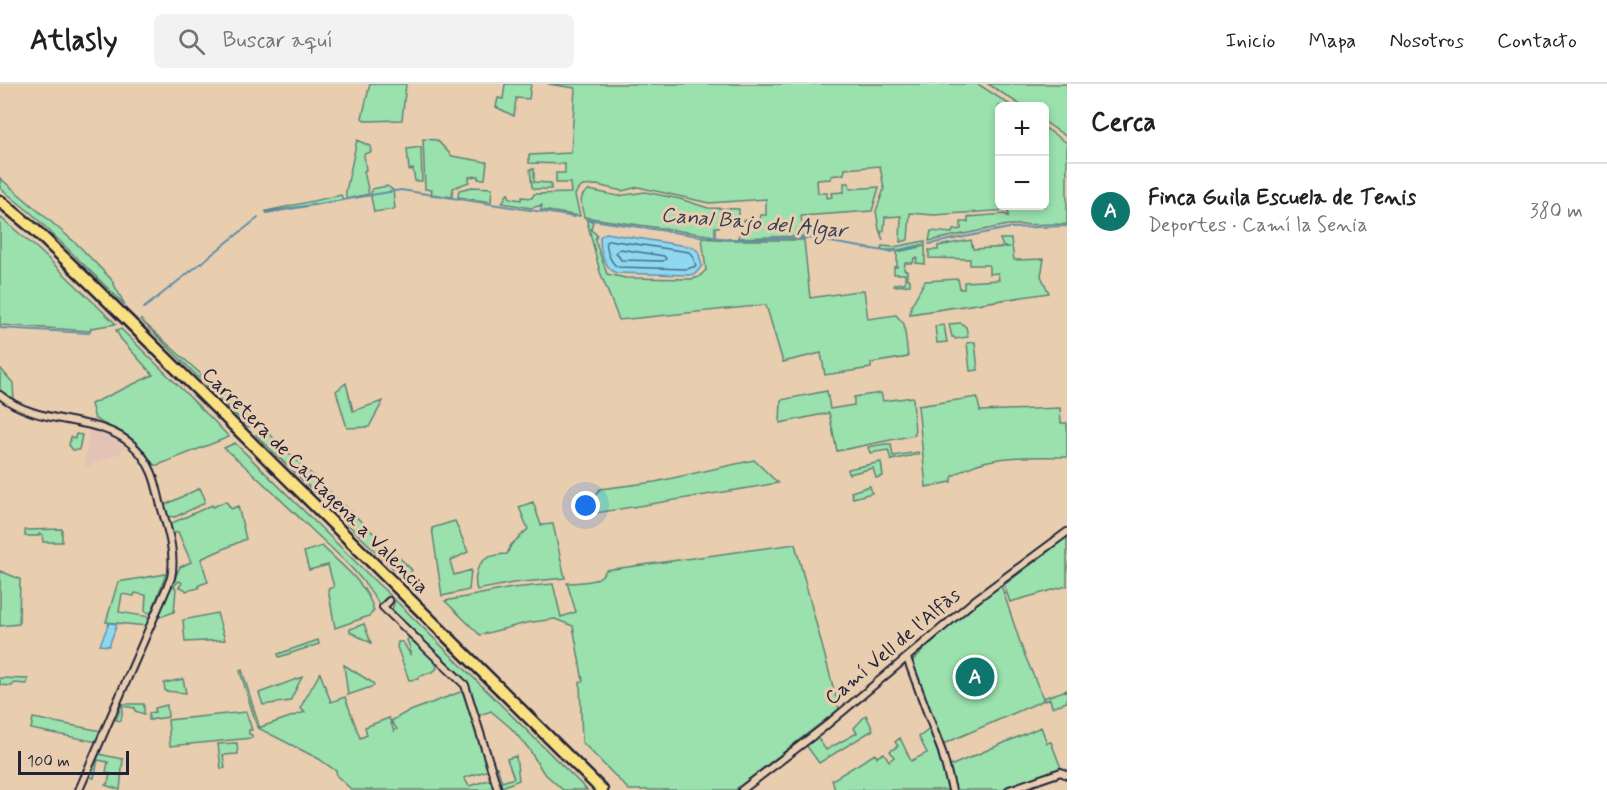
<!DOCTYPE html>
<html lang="es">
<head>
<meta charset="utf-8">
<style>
  :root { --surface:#fff; --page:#f2f2f2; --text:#202124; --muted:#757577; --line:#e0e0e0; --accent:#0f766e }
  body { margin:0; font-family:Mynerve,sans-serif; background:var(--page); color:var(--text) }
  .controls { position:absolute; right:18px; top:18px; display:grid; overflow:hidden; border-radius:9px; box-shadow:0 3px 9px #0003 }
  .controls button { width:54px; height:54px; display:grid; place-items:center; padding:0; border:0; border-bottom:2px solid var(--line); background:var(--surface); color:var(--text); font:30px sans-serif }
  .scale { position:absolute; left:18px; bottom:15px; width:111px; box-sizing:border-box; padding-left:6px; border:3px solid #22223b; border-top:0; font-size:16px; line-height:21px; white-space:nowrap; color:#22223b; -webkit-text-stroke:4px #e8ceaf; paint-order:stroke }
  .you { position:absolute; left:586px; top:422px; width:21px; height:21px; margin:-15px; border:4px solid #fff; border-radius:50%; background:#1a73e8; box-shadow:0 0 0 9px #1a73e833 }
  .badge { display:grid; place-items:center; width:39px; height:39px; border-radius:50%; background:var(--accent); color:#fff; font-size:20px; font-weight:700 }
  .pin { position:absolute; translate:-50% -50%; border:3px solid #fff; box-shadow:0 2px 6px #0006 }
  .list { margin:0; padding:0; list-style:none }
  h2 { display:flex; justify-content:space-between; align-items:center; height:78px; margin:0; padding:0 24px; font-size:26px }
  h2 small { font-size:20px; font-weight:400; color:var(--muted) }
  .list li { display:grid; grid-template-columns:39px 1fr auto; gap:18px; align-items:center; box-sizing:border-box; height:96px; padding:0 24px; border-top:2px solid var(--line) }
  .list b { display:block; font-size:22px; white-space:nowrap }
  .list p { margin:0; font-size:20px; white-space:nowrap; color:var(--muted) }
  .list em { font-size:20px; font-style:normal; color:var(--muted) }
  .icon { flex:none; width:33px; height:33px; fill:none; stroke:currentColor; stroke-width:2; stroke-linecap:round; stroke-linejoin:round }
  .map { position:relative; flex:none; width:1067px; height:706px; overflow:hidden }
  header { display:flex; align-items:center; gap:36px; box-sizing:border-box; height:84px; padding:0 30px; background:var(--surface); border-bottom:2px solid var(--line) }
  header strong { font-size:28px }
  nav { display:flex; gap:33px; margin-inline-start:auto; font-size:21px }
  .search { width:420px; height:54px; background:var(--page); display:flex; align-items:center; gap:15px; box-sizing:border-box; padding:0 21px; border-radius:9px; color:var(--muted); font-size:22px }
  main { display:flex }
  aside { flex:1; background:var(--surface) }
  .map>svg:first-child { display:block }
</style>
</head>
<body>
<header>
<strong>Atlasly</strong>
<div class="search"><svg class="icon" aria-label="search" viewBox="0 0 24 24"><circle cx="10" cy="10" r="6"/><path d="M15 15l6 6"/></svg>Buscar aquí</div>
<nav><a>Inicio</a><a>Mapa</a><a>Nosotros</a><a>Contacto</a></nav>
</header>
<main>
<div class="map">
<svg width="1067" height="706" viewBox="0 0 1067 706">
  <rect width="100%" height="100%" fill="#e8ceaf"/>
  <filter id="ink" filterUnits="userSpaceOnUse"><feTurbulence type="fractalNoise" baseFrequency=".0167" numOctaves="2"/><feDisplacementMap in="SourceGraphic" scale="12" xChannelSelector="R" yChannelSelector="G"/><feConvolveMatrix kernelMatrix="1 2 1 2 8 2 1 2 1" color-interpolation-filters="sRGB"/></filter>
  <g filter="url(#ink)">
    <path fill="#e4c3b7" d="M89,344l8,3 29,16 -6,6 -36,15z"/>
    <path fill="#9ae1ae" stroke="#5e8274" stroke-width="1.5" d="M370,0h36l-4,36 -36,1 -4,-3z
      M505,0h26l-2,15 -13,-1 -2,18 -18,-9 2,-9 5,1z
      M548,0h430l34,22h-13v100h45l1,-78 22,15v81l-59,1 -79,16 2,-10 21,2 1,-3 8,-1v-7h7v-5l37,-3 3,3v-7l-74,5 -24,-2 -2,27 -8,2 1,-26 -16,1 -1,14h-2l-1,4 2,5 -4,-11 -3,-18 8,-22 -4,-23 -35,3 -1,5 -13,2v3l-14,1 1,13h9v5l5,-1 -1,-4 13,-1v-9h5l1,6 29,-2 -7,24 -71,5 3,20 -66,2 6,-18 15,2 2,-7h5v-16l-57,4 -71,-16 -16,4 -25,-6 -14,1 -5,3 -3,6 5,21 -39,-6 1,-5 -11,3 -29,-5 6,-10 2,5 11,2 1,-3 10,1 2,-4 37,-1 -1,-10h-14v-10h9v-9l-36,-1v-8l42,-2 4,-65z
      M988,0h79v53l-22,-15 -1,-16h-22z
      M423,55l14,1 15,16 35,6 -2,17h-7v-3l-9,1v5l-16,6 -1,9 -21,-3 1,-4 -7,-1z
      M357,56l13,6 1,6 -7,2 2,16 -2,1 5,23 -23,5v-8z
      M421,63l1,34h-7l-2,-12 -4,1 -2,-21z
      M530,85h4v13l17,1v6h-16l-3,-2z
      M0,94l78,67 33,34 14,26 -94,-92 -31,-25z
      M387,102l6,4 2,19 -21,3 -3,-15 1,-8z
      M472,103l20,1 -1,14 -33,-5 1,-7z
      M589,106l29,6 27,-4 35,7 28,9 31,1v13c-7,-1 -11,2 -20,1v4h-4v9l-131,-19c-2,-10 -7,-22 5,-27z
      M341,111l2,5 -77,12v-1z
      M0,133l39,33 77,74 -25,4 -1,3 -90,-6z
      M587,137h6l-2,9 6,5 -2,5 12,34 19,4 66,1 7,-2 7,-7 -4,-32 25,2h77l6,58 54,-8 4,29 28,-4 8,9 4,33 -37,6v5l-46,7 -4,-22 -38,9 -17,-57 -147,15 -19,-48z
      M1000,155h11l3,21 30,-1 -3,17 8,17 -139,21 1,-8 14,-25 33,-2 2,10h4v-7l35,-2 -1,-7 -9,1v-9h-19v-6l-41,-1v-8h9v-4l33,-6 2,9 37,-2h-7z
      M925,157v3l-26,6h-18l1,-4 12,1z
      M925,162v18l-9,-1 1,-5h-3l-1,5h-8l-1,7 3,1v8l3,1v5l-16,1v-2l11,-1v-9h-11v-7h3v-15z
      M140,235l115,104 -7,4z
      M961,239l5,4 2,10 -13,2 -1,-2h-2l-3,-13z
      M944,241l3,17 -10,1 -2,-17z
      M121,245l95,94 13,14 -71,28h-4l-12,-16 -14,-12 -33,-18 -4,-15 62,-29 -32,-36 -5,-9z
      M975,258l3,28 -8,1 -3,-28z
      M0,284l13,15 1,19 -14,-11z
      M346,299l7,28 30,-10 -14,26 -22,1 -11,-37z
      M827,307l3,18 24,-4v-8l27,-4 2,8 30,-4 2,38 -78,16 -8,-38 -49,10 1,-23z
      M977,313l3,14 80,-3 1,15h6v34c-40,0 -80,-4 -114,19l-2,6 -25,5 -8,-81z
      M264,345l148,141 -6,11 -150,-146z
      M76,350l6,1 -3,15h-6l-4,-5 2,-8 4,1z
      M235,359l143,141 13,12 -11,10c-17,-31 -46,-55 -71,-79 -28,-27 -55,-54 -85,-79z
      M885,360h6l2,12 25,-4 1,2 -28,6 -3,-10 -18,3 -2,-6z
      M754,376l24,23 -182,30 -3,-14 7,-10 55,-7z
      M881,378l2,14 -7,2 -3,-10 -24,6 -1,-5z
      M870,402l2,7 -19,5 -2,-6z
      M200,404l5,11 -2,5 -28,13 -7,-1 -3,-11z
      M226,417l5,8 7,-3 8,33 -45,20 7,23 -9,3v3l-13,3 -1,-2 -6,-2 3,-4 -3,-2 -5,5 2,3 -2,23 -17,6 23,-51 11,-5 -13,-30 -6,2 -2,-10 42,-19 1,2z
      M533,418l8,23 12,-1 12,54 -52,5 -36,7c-2,-6 -2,-9 -1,-15 3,-18 16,-20 31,-21l4,-9 17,-16 -9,-22z
      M455,437l13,31 -18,9 4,14 17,-5 -2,20 -27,6 -10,-68z
      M62,445v13h-19l-1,-8h-3v2h-14v-6z
      M1067,453v49l-57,16 -6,-17z
      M795,460l44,165 -104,81h-106l-47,-48 -2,-60 3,-1 -10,-55 -18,-7 -29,4 -46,12 -35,-34 67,-13 41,-4 8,33 15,-5 -9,-29c14,-1 32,1 39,-13z
      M322,462c19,19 45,37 52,65l-5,5 -34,12 -7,-39 6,-2 -6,-22 -19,5 -5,-18z
      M0,487l20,8 -1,45 -19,2z
      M166,490l-15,40 -6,-3 1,-16 -11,-2 -1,3 -12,-2 -3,18 31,5 -3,9 -41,-4 12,-40z
      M1001,501l22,66 20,47 24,-8v12l-15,5 -2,-8 -6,2 -1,-3 -1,3 -101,44 -30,-83 38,-36z
      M395,516l192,190h-24l-20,-18 -14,-23 -18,-21 -20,-17 -14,5 -7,-26 -7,-13 -71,-67z
      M217,529l8,27 -40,2 -2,-22z
      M364,540l7,19 -21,-11v-3z
      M410,553l24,22 3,9 -3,3 -16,6v2l-9,1 -12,-33 1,-5h5l7,12v-6l-3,-8z
      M318,556l1,4 -40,13 -1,-3z
      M344,581l29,18 1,3 -26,9z
      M242,586l17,56 -2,1 -17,-56z
      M320,589l11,29 14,-5 15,41 7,-3 -2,-8 24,-9 5,13 3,-2 -6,-8 14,-8 58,-22 26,79 -25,8 5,8 23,-7 3,11h-143l-15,-14 -1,-5 -17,-12 -61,-31 47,-16 -5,-4z
      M302,593l-12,24 -27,4 -4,-12z
      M0,594l28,1 -1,5 -13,-1 -2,3 -12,-1z
      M183,595l3,14 -21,-2 -1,-8z
      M122,620h22v10l-9,-3v-3l-12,-2 -2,15 -5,-1z
      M167,621l1,12 -19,3v-7l6,-1v-4z
      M246,628l6,18h-3v4l3,1v3l-82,8 -2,-26z
      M866,631l7,15 -54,33 -13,-18 11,-8 9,13 31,-17 -3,-5z
      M33,634l69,13 -5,11 -66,-13z
      M1041,643l6,16 4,-1 10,26 -4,4 -53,18h-50l-6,-23z
      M930,645l20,61h-115l-3,-10 43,-26 2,3 7,-4 5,8 5,-4 -4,-6 8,-5 -3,-4 5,-4 11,23 16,-8 -8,-16z
      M237,659l1,11 -15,1 2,13 -4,1 -3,-25z
      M98,670l25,5 -3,31 -15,-5 3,-2 2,-9 -4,-2 2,-10 -10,-2 -4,18 -4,-1z
      M516,672l3,24 -17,7 -1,-3 -3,1 -5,-17 4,-1 5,15 12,-4 -7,-19z"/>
    <path fill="#8fd8f1" stroke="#638fa8" stroke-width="1.5" d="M606,149l86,14 6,4 4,15 -7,8 -7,1 -72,-2c-13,-6 -16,-24 -16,-36z
      M109,539l8,1 -8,22 -9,-1z"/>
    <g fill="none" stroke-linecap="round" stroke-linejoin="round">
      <path stroke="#4e6b84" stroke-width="1.5" d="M609,156l80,12 4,4 3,10 -9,3 -69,-2c-8,-4 -11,-16 -12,-25z
        M620,165l44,7 2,3 -3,2 -42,-1 -5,-8z"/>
      <path stroke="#638fa8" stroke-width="2" d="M267,129l134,-23 174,27
        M586,135l113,17 33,3 75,-1 83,14 28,-6
        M929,160l80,-16 58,-2
        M144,224l114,-90
        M0,244l89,5"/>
      <g stroke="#22223b" stroke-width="10">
        <path id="minor" d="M0,311c47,39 122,11 151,76 5,10 7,24 10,35 7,24 15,48 10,72l-92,212
          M389,517l-6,6 82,78 33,105
          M907,574l35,94 10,38
          M742,706l81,-62 152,-128 92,-68
          M1009,706l52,-18 6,3"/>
      </g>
      <g stroke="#22223b" stroke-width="15">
        <path id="trunk" d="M0,117l35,29 56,54 511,506"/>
      </g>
      <use href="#minor" stroke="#e8ceaf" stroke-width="6"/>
      <use href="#trunk" stroke="#f9e181" stroke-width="10"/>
    </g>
  </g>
  <g text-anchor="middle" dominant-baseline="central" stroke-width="6" stroke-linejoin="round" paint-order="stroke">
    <g font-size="20" fill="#22223b" stroke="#e8ceaf">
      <text transform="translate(315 397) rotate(45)">Carretera de Cartagena a Valencia</text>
      <text transform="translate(893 563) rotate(-40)">Camí Vell de l'Alfàs</text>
    </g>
    <g font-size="21" font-style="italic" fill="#323d56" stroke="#e8ceaf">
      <text transform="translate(754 139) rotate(5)">Canal Bajo del Algar</text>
    </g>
  </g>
</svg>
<div class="controls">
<button>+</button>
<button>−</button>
</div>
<div class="scale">100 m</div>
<div class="you"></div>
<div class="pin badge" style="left:975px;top:593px">A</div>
</div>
<aside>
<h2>Cerca<small></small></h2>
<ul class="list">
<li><span class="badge">A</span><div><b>Finca Guila Escuela de Tenis</b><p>Deportes · Camí la Senia</p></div><em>380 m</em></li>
</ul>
</aside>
</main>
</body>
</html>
